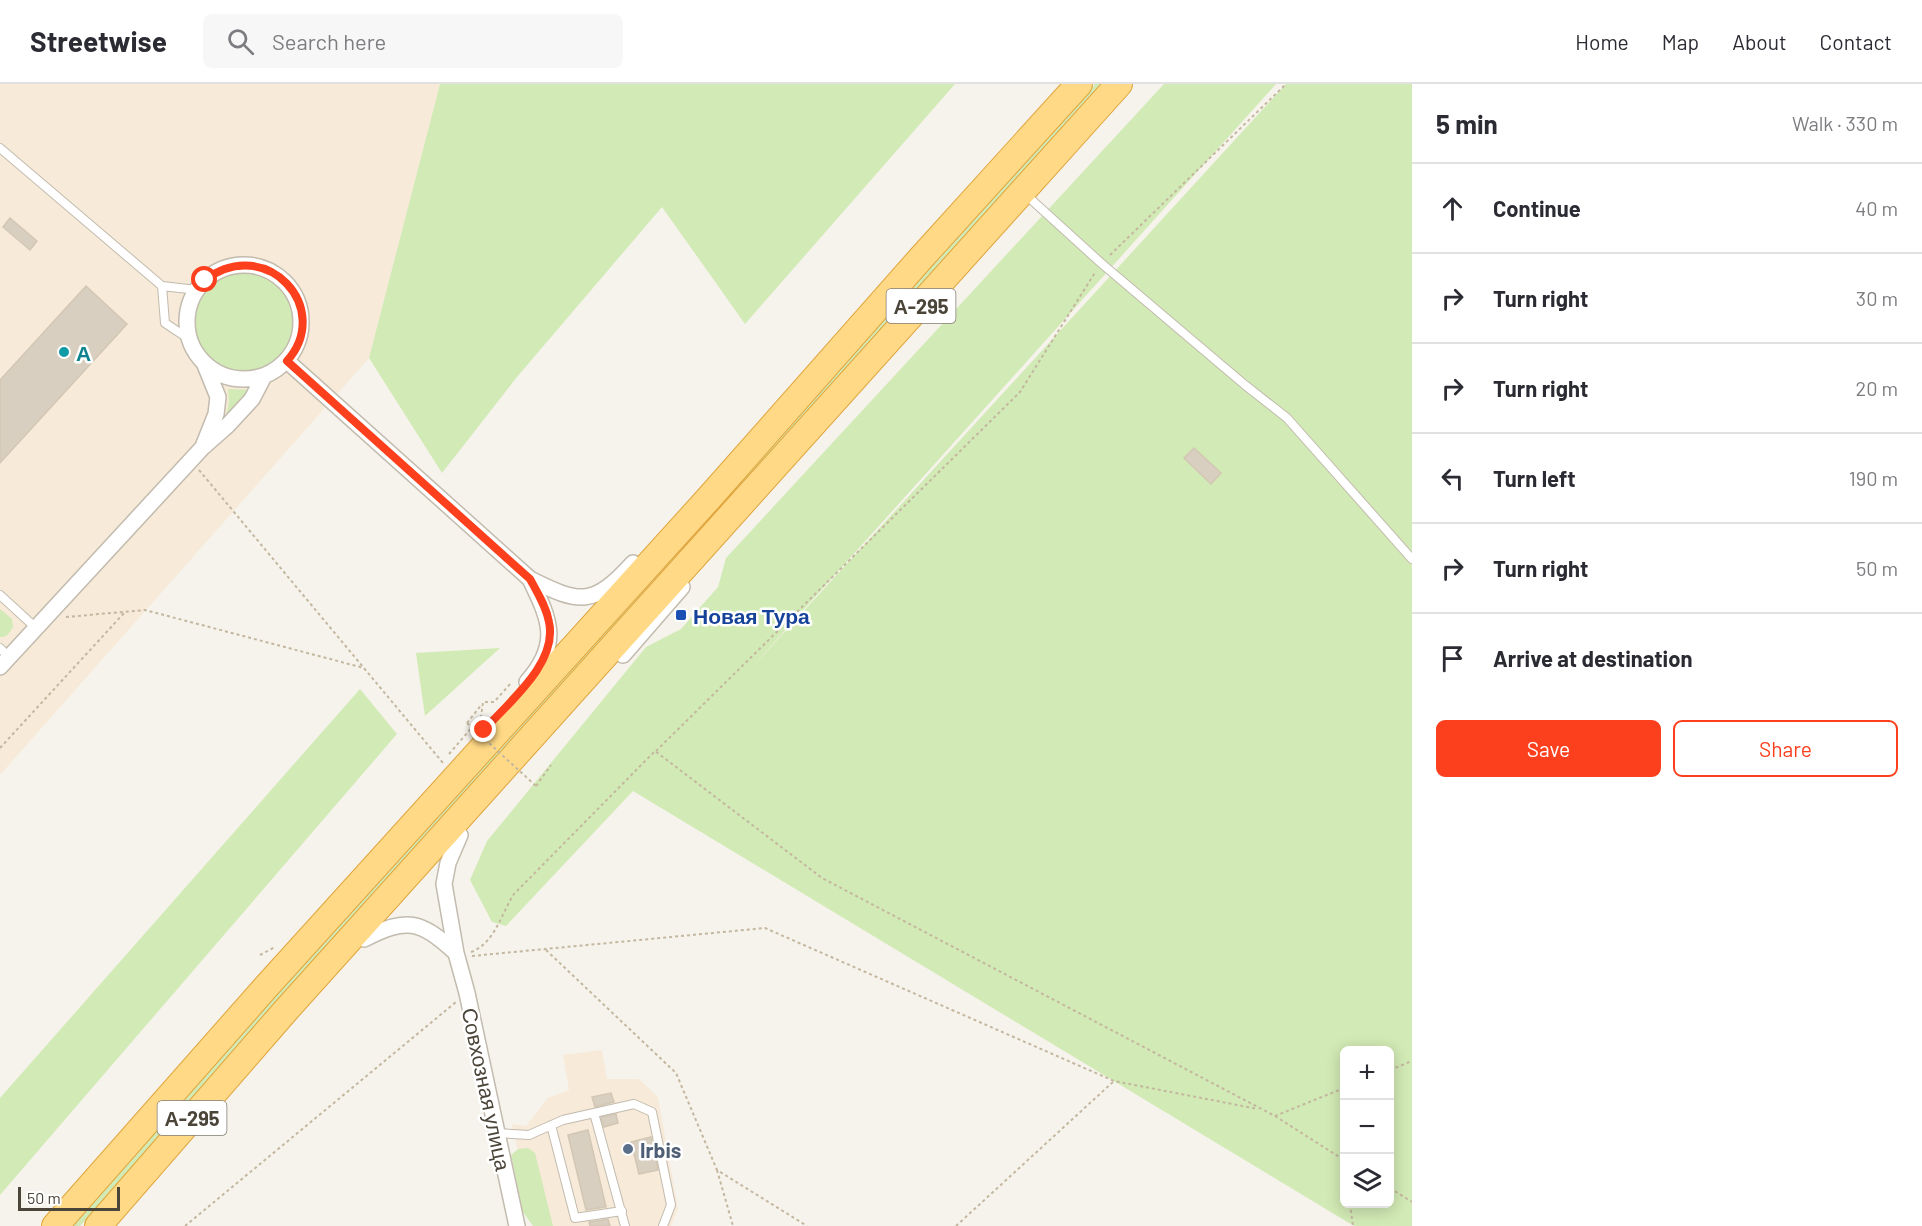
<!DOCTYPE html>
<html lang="en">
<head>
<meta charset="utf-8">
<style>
  :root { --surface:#fff; --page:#f7f7f7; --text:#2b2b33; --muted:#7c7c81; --line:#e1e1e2; --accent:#fc3f1d }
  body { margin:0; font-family:Barlow,sans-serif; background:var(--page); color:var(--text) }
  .controls { position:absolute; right:18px; bottom:18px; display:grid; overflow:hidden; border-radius:9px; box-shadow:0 3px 15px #0003 }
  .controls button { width:54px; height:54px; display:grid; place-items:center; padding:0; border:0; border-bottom:2px solid var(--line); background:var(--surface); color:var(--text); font:30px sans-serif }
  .scale { position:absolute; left:18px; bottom:15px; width:102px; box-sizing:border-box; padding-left:6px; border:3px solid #4b4439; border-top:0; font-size:16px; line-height:21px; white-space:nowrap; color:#4b4439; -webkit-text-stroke:4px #fff; paint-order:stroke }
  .stop { position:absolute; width:18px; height:18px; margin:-14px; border:4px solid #fc3f1d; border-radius:50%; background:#fff }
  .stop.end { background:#fc3f1d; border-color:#fff; box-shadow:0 2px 6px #0008 }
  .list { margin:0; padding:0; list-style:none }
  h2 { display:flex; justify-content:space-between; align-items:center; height:78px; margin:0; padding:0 24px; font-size:26px }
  h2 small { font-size:20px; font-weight:400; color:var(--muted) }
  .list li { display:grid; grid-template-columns:39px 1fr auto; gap:18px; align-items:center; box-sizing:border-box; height:90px; padding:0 24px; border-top:2px solid var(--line) }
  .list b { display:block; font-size:22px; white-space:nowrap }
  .list em { font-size:20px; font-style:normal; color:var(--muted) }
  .actions { display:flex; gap:12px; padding:18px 24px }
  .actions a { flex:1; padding:14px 0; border:2px solid var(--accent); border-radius:9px; text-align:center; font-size:21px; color:var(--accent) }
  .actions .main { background:var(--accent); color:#fff }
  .icon { flex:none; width:33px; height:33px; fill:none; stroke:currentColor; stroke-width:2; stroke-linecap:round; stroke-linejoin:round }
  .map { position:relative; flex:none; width:1412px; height:1142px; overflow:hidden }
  header { display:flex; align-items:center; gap:36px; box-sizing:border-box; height:84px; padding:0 30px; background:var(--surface); border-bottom:2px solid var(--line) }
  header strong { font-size:28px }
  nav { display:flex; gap:33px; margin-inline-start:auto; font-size:21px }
  .search { width:420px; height:54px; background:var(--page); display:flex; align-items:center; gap:15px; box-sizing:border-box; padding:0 21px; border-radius:9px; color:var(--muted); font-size:22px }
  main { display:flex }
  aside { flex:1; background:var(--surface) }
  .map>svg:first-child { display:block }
</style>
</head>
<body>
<header>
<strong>Streetwise</strong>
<div class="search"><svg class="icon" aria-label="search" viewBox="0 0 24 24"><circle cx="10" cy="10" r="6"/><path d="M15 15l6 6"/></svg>Search here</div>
<nav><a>Home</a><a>Map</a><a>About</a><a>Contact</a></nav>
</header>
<main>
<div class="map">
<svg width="1412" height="1142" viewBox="0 0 1412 1142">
  <rect width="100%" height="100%" fill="#f6f3ec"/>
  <path fill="#f7ead8" d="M0,0h440l-71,274 -369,417z
    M602,966l5,29h32l19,18 20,112 -7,17h-137l-22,-102 14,2 22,-28 21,-8 -6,-35z"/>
  <path fill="#d2eab5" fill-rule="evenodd" d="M440,0h515l-210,240 -83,-117 -145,170 -75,96 -73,-115z
    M1095,0h10l-708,792 -317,350h-11z
    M1164,0h112l-531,591 541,-591h126v1142h-58l-721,-435 -127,135 -14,-4 -22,-42 17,-39 159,-194 35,-18 37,-42 8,-29zM1344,966h46v154h-46z
    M195 239a50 50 0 1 1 100 0a50 50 0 1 1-100 0Z
    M228,305l26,1 -32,34c6,-12 8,-21 6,-35z
    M0,525l12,10 1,8c-3,5 -6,11 -13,10z
    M500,564l-75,68 -9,-63z
    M360,605l37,45 -397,461v-97z
    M528,1064l7,5 18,73h-20l-10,-14 -12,-57 7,-6z"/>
  <path fill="#d8cfc1" stroke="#d3c7b4" stroke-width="1.5" d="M10,134l27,23 -7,9 -27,-23z
    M86,202l41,38 -127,139v-83z
    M1194,364l27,25 -10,11 -27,-26z
    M611,1009l3,9 -19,5 -3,-10z
    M616,1030l2,9 -14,4 -3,-10z
    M588,1046l18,77 -20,3 -18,-75z
    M651,1053l7,33 -19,4 -8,-32z
    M608,1135l2,7h-20l-1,-4z"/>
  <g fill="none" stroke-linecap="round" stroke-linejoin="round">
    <g stroke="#c2bbae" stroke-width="10">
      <path id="service" d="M0,64l162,138 35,4
        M1024,109l77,70 144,122 42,33 125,141
        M162,202l3,37 24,16
        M0,511l36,33
        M0,564l9,9
        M594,1029l31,113
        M551,1041l24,93 47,-7
        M497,1049l32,2 34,-15 71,-16 18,8 19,93 -8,21"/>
    </g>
    <g stroke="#c2bbae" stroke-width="18">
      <path id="minor" d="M187 238a57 57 0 1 1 114 0a57 57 0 1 1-114 0Z
        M287,277l243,218
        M204,360l12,-30 2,-17 -13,-32
        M623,571l59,-68
        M0,583l203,-220 25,-22 24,-26 12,-23
        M527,598c34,-38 23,-62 3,-103 50,25 63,28 103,-16
        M460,751l-12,28 -4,21 12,69 11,40 50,233
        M364,855c43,-22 56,-19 92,14"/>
    </g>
    <g stroke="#e0a43c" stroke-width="28">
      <path id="trunk" d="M55,1142l211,-239 443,-489 213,-241 157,-173
        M98,1142l189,-217 832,-925"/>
    </g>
    <path stroke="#c4b79f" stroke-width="2" stroke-dasharray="3 3" stroke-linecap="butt" d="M1110,171l176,-171
      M199,386l244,293
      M66,533l79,-7 219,58
      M467,639l15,-19
      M0,664l125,-136
      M656,667l364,-359 76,-121
      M449,670l32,-37 2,-15h11l18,-20
      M536,702l15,-21
      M546,866l130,123 41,97 90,56
      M471,868c24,-9 30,-38 43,-58l141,-143 167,127 453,238 69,-28
      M260,871l15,-8
      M472,872l293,-28 349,153 144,28
      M1390,986l22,-9
      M1275,1032l69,44
      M717,1086l16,56
      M1390,1104l22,14
      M1350,1120l3,22
      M185,1142l271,-224
      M956,1142l158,-145"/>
    <use href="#service" stroke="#fff" stroke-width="8"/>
    <use href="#minor" stroke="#fff" stroke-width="15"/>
    <use href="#trunk" stroke="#ffd985" stroke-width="26"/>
    <path stroke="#c4b79f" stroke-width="2" stroke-dasharray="3 3" stroke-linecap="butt" d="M467,639l69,63"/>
  </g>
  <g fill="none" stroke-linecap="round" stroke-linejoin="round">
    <path stroke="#fc3f1d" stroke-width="8" d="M205,196c61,-46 129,28 82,81l243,218c7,13 16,27 19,43 9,41 -40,80 -65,108"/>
  </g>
  <circle fill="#0f9aa8" stroke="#fff" stroke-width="2" cx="64" cy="268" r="6"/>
  <rect fill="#1a4fb4" stroke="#fff" stroke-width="2" x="675" y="525" width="12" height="12" rx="3"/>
  <circle fill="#5c6f8a" stroke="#fff" stroke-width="2" cx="628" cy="1065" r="6"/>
  <g text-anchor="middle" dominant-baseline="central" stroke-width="5" stroke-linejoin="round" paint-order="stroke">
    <g fill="#fff" stroke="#817c74" stroke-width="1.5">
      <rect x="886.5" y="205" width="69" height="34" rx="4.5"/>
      <rect x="157.5" y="1017" width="69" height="34" rx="4.5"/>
    </g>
    <g font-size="20" font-weight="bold" fill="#4b4439">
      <text x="921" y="222">А-295</text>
      <text x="192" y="1034">А-295</text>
    </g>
    <g font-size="21" font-weight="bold" fill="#0d838f" stroke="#fff" text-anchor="start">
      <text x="76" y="268">А</text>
    </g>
    <g font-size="21" font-weight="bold" fill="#164399" stroke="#fff" text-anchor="start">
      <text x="693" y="531">Новая Тура</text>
    </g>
    <g font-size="21" fill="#4b4439" stroke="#fff">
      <text transform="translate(487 1005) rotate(78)">Совхозная улица</text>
    </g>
    <g font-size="21" font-weight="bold" fill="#4e5e75" stroke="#fff" text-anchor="start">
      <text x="640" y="1065">Irbis</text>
    </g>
  </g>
</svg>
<div class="controls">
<button>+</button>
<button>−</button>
<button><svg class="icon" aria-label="layers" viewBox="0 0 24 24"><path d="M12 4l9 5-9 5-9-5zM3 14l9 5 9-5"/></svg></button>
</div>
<div class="scale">50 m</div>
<div class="stop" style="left:205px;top:196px"></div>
<div class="stop end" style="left:484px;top:646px"></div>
</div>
<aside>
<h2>5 min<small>Walk · 330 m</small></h2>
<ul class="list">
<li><svg class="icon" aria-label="ahead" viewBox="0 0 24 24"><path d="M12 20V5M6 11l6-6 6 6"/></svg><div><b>Continue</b></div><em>40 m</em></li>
<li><svg class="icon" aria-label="right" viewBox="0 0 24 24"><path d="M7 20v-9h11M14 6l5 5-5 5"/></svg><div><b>Turn right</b></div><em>30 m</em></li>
<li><svg class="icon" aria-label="right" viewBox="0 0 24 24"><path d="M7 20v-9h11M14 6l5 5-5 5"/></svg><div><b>Turn right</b></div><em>20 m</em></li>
<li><svg class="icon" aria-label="left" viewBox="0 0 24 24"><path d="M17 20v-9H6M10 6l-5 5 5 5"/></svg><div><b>Turn left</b></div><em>190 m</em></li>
<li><svg class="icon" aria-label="right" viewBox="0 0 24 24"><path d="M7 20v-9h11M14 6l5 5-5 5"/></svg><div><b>Turn right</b></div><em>50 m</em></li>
<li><svg class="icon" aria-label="arrive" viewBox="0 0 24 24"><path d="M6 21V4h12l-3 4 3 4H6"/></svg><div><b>Arrive at destination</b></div></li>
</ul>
<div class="actions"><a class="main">Save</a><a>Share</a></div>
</aside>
</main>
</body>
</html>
